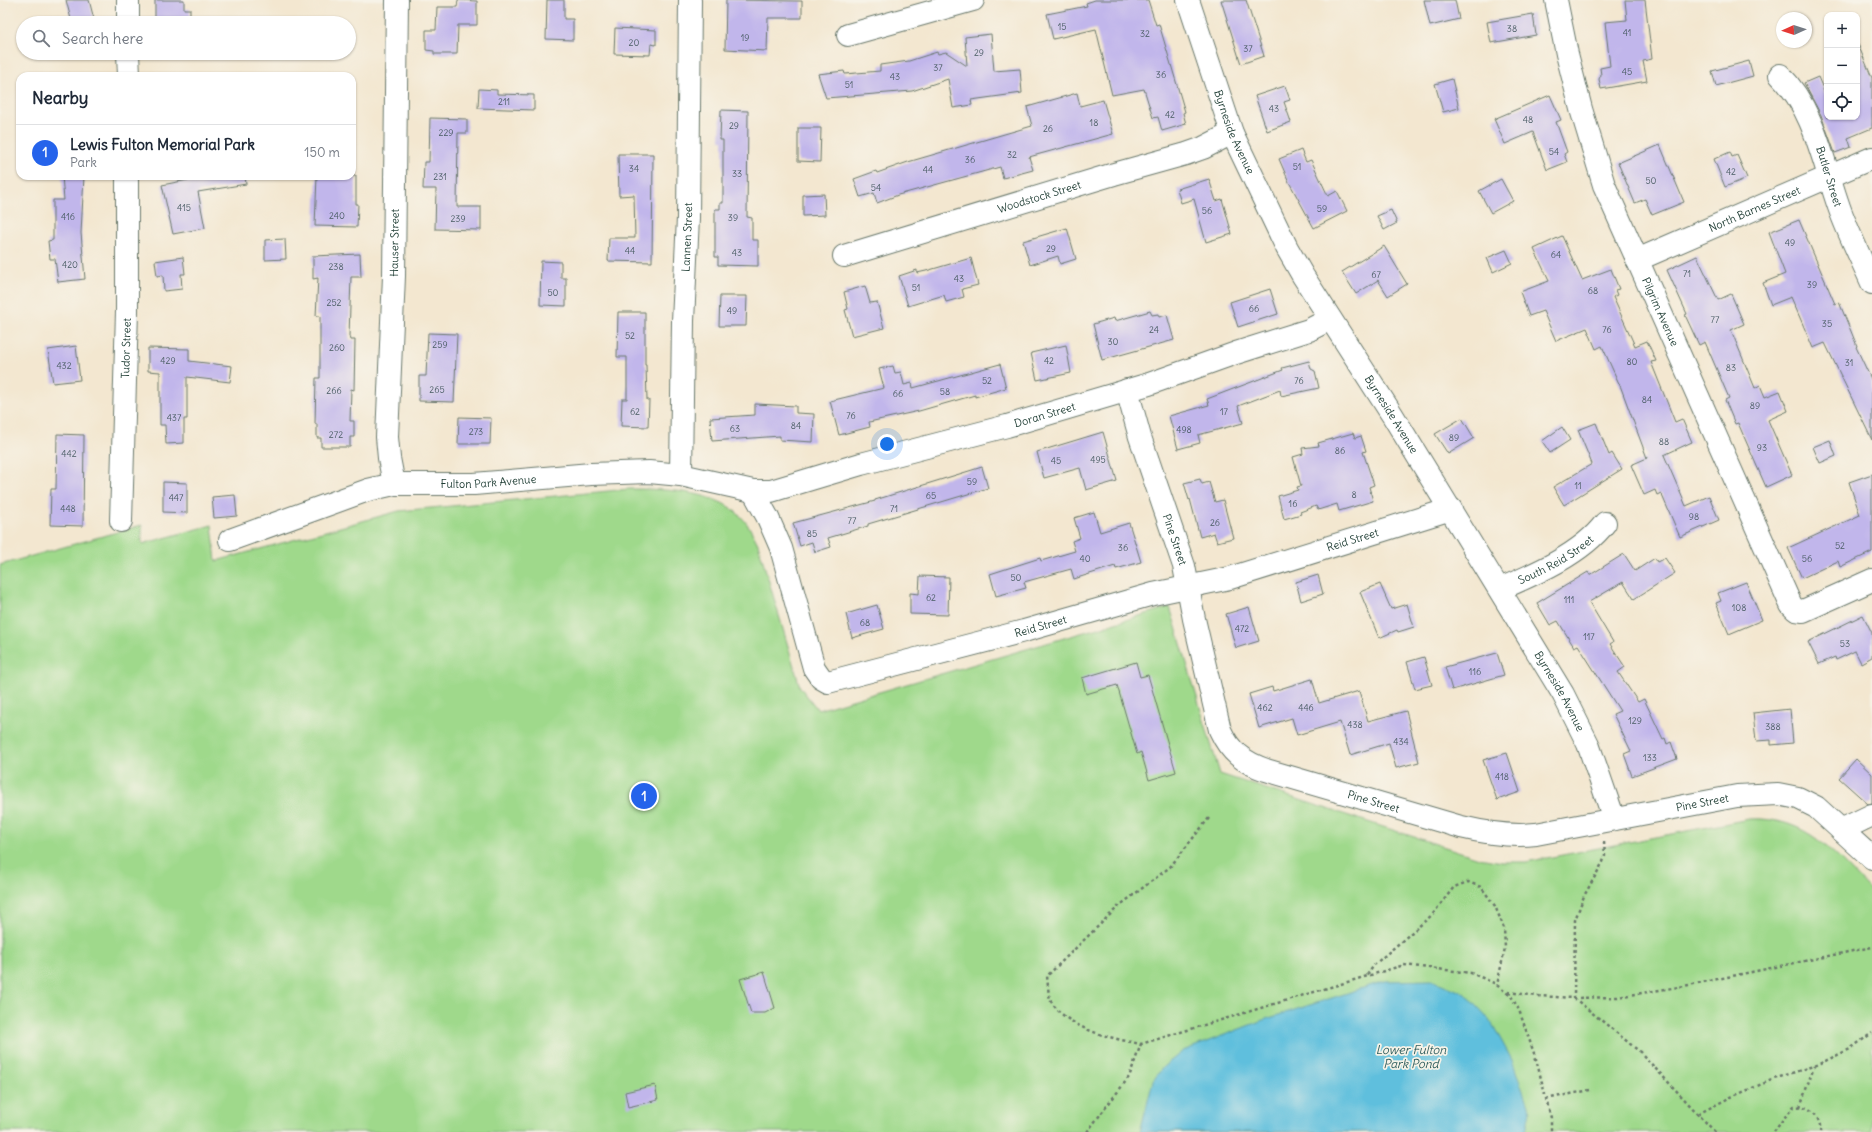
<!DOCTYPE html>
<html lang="en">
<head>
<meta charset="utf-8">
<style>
  :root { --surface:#fff; --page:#f6f6f7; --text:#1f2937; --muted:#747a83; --line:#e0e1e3; --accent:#2563eb }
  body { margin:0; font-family:Delius,sans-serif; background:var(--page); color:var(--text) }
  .controls { position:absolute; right:12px; top:12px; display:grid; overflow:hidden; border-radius:8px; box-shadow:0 1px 3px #0004 }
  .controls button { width:36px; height:36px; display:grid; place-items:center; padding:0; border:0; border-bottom:1px solid var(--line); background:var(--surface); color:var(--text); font:20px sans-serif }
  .compass { position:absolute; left:1776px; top:12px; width:36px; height:36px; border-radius:50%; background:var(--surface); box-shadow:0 1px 3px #0004; rotate:267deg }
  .you { position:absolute; left:887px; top:444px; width:14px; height:14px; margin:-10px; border:3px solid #fff; border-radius:50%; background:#1a73e8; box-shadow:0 0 0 6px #1a73e833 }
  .badge { display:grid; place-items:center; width:26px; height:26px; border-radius:50%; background:var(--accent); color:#fff; font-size:13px; font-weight:700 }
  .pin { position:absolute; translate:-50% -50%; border:2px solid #fff; box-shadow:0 1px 4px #0006 }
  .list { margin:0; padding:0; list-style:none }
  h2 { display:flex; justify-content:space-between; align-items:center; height:52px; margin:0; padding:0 16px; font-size:17px }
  h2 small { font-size:13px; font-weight:400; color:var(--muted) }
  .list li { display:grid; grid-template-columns:26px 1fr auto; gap:12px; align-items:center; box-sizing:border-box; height:56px; padding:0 16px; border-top:1px solid var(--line) }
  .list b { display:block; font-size:15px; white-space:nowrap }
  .list p { margin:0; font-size:13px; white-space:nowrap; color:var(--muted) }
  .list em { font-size:13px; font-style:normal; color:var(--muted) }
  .icon { flex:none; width:22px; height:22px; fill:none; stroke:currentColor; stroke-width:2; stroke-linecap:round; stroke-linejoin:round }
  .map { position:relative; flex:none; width:1872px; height:1132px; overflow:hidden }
  .search { position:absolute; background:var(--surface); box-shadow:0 1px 3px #0004; left:16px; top:16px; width:340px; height:44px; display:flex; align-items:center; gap:10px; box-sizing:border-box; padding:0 14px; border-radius:22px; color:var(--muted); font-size:15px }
  .panel { position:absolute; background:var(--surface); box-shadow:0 1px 3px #0004; left:16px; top:72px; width:340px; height:108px; border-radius:12px }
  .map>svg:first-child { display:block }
</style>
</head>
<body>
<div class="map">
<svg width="1872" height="1132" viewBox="0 0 1872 1132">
  <rect width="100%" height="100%" fill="#f7f3e8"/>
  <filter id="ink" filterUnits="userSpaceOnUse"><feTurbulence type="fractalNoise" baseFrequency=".025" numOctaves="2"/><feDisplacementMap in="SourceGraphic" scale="8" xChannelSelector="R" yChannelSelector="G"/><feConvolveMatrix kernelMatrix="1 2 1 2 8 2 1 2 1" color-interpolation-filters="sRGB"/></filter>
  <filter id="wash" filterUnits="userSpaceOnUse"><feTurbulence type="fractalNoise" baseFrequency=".012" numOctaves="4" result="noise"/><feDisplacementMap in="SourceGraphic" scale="16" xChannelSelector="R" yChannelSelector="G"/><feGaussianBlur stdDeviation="0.9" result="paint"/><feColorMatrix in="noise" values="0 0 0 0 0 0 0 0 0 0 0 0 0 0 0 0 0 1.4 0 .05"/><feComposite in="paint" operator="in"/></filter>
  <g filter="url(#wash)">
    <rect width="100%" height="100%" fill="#f3e7d0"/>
    <path fill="#9fd98b" stroke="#5f8b60" d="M629,489c33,0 83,1 108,24 10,8 15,19 21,31l42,143 18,23 352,-103 50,167 259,84 23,4h24l223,-43c59,-3 85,35 123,73v240h-1872v-567l142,-40v19l70,-19 4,36 183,-50z"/>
    <path fill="#5ebfdd" stroke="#3e7e88" d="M1432,980l34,14 24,26 22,40 18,51 -4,21h-386l13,-51 10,-14 20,-16 80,-31 122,-39z"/>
    <g id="blocks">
      <path fill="#c1b6eb" d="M66,0h23l6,23h-23z
        M155,0h29v9h6v14h-35z
        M458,0l19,1v24h-19l-1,29h-23v-3l-8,-1v-20h10l1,-23h20z
        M547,0h17v19h9v21l-27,-1z
        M726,0l76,1v17h-34l-1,33 -42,-2z
        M1095,0h53l8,25 3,-1 26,88 -2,1 3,11 -24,7 -4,-14 -5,1 -9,-29 -32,6 -16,-66 -43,10 -6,-25 40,-8 -1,-3z
        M1221,0h25l18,56 -23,8z
        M1424,0h31l4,19 -29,7z
        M1625,0h20l7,59 -9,2 4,20 -46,8 -2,-10 2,-4 -1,-7 10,-2 -5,-44 22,-2z
        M1533,14l3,21 -45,8 -4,-21z
        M615,28l41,2v15l-5,-1 -1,11 -36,-1z
        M991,34l3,37 26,-2 2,24 -51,7 1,5 -19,3 -5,-29 -36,12 -86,7 -8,-24 26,-3 1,3 35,-3v-6l29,-4 28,-9 1,2 8,-2 21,14 -2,-29z
        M1857,42l15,36v50l-24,10 3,9 -16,6 -14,-38 -17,-32 14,-6 9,21v19h30z
        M1749,61l4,15 -37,10 -4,-15z
        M1452,79l7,29 -16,4 -8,-28z
        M1285,86l5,14 -6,2 7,20 -24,9 -12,-35z
        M479,89l18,1v4l37,1v15l-56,-2z
        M1077,93l3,13 23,-6 10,34 -84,23 4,13 -30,8 -3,-11 -102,28 -21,8 -3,-10 -14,4 -6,-18 22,-8 1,2 31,-11 124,-36 -5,-19z
        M1550,95l11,25 -5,2 11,30 -3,2 3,8 -20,8 -14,-38 -28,12 -11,-25z
        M721,110l27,1 -1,106 5,1v22h6v26l-40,-1v-8h-3v-48h5v-6h3v-63h-3z
        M430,118l37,1v14h-9l-1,74h24v23l-46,-1 1,-40h-13l1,-27h5z
        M798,128h23l-1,34 -22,-1z
        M1660,145l24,57 -32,13 -7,-16 -10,4 -17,-40z
        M1301,150l5,12 5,-2 17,36 9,-5 10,20 -33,17 -25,-46 -10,-23z
        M1730,152l2,5 5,-2 10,23 -22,9 -11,-28z
        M618,154h35l-1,108 -44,-1 1,-23h26l-1,-43 -15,1z
        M62,176h22l-3,57 4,46 -27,3 -3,-23h-5l-2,-18 5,-1v-40h11z
        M208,176h37l1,8 -48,8 7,36 -32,6 -11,-49z
        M317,176h39v28h2l-1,23 -42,-1z
        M1209,179l7,22 6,-2 10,35 -26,8 -12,-43 -13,4 -4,-14z
        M1501,179l12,22 -22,12 -12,-22z
        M824,194l1,21 -22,1v-21z
        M1391,210l6,13 -13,7 -7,-14z
        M1799,220l36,84 4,-2 18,44 -1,1 16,34v59l-47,-97 -12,5 -22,-51 -20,8 -8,-22 22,-9 -16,-42z
        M1067,228l9,31 -16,5 -2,-8 -28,9 -7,-24z
        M1562,236l20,44 29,-11 8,20 -4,1 2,5 -4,2 22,49 12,-5 9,20 -5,1 24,60 7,-3 10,23 -28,13 22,51 23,-10 10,24 -39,17 -19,-44 -4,2 -2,-5 -11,5 -13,-30 16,-7 -26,-70 -19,-42 -6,3 -9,-21 -31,13 -13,-30 -14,5 -9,-24 29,-11 -15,-32z
        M285,239l1,20 -21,1v-20z
        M1384,246l23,38 -19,12 -10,-16 -22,14 -14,-22z
        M1506,250l6,13 -19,9 -6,-14z
        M360,254l1,23h-10l-2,59 1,4h5l-1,50 -3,-1 -1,32h4v16h-4v10h-29v-9h-4v-14h-2l1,-46h4v-62h-4l2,-38 -5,1v-23z
        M1697,256l21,44 13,-6 13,30 -13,6 24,58 5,-3 5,12 15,-6 8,20 -20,9 24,55 -26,12 -28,-64 -3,1 -10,-24 4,-2 -24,-56 -6,3 -14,-30 2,-1 -20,-44z
        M183,257l2,17h-4l1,15 -18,2 -1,-16 -6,1 -2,-15z
        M971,258l7,27 -16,4 2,8 -18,5 -2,-7 -36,11 -9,-30 18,-6v3l9,-2z
        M541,261l20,1v16h5v28l-26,-1z
        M865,286l5,17 7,-1 7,26 -32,8 -7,-26 3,-1 -4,-17z
        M1270,289l8,25 -40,13 -8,-25z
        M720,296h27l-1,30h-27z
        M1150,311l2,4 6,-1 1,3 8,-2 7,25 -72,20 -9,-36 21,-6 1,3z
        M618,312h27v53h1l1,35h2l-1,27 -27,-1 1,-27h5v-42h-10z
        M428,333l29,1 -3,68 -35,-1v-25h7z
        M1066,345l5,28 -34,7 -6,-27z
        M76,346l4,34 -27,3 -5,-33z
        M148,348l41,1v12l43,5 -2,16 -43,-5v42h-3v24l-18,1 -1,-19h-5v-53l-12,-1z
        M1309,361l2,8 4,2 4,17 -38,8 -1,-6 -42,16 5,17 -45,12 2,8 -22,6 -9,-33 40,-11 -2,-6 76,-29 -1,-2z
        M1000,364l6,24 -31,9v-2l-56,16 -50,11 1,5 -31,8 -9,-34 54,-13 -5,-19 14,-3 2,7 6,-1 3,13 8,-2 1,5z
        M755,404l41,2v7l18,1 -1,28 -33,-2v-4l-68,5 -2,-23 45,-3z
        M459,417l32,1 -1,26h-32z
        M1462,418l12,20 -26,16 -13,-20z
        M1596,423l13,32 3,-2 10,16 -58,36 -11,-18 39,-23 -14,-34z
        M1562,427l8,13 -20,13 -8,-12z
        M1103,432l14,49 -31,9 -6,-22 -36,10 -7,-26z
        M1353,433l2,5 6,-2 5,15 -3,1 11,33 -5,2 4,14 -34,10 -2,-7 -19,6 -2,-4 -16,6 1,2 -17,5 -6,-23 20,-6 -1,-3 4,-1 -8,-29 10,-3 -1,-6 17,-2 -1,-3z
        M57,434l27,1 -1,91 -33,-1 1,-36h5z
        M1830,440l6,16 -16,7 -7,-16z
        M982,467l6,21 -120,36v2l-40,12 3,9 -16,5 -3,-10 -12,4 -7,-23 82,-22v-1z
        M1872,474v78l-32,15 -2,-6 -36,17 -14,-30 72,-33 -11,-33z
        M1200,479l2,5 7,-2 6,20 8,-2 10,38 -16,4 -3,-9 -14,4 -10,-38 -1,1 -5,-17z
        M163,482l24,1v30l-24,-1z
        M235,495l2,21 -23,2 -2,-21z
        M1094,512l6,20 29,-9 12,39 -25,7 -1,-3 -41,13 -3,-10 -47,13 2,6 -30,8 -6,-22 50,-16 1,3 34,-10 -3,-10 8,-3 -6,-20z
        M1624,554l11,17 20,-13 2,4 8,-4 10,15 -41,26 -11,-17 -34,20 24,40 -3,2 15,23 -7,5 20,30 6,-3 19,40 2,-1 2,6 4,-2 6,17 -45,17 -8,-22 7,-3 -18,-37 7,-3 -42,-66 -4,2 -16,-26 -8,4 -13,-22 51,-31 2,3z
        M1318,575l5,19 -22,7 -5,-19z
        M920,576l29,1 -1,38 -38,-1v-21l9,1z
        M1746,582l16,38 -33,14 -13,-31 5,-2 -3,-8z
        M1380,584l11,25 16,-5 7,23 -16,5 -1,-2 -18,8 -19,-46z
        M877,605l7,24 -32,9 -6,-24z
        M1249,607l10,34 -23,7 -10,-34z
        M1863,615l9,18v24l-11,6 -6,-12 -19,9 -1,-3 -16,7 -11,-22z
        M1497,653l7,22 -52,15 -7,-23z
        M1424,657l8,28 -17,4 -8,-27z
        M1136,662l4,15 8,-2 28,97 -27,8 -8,-28 -4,2 -20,-69 -31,9 -4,-16z
        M1312,679l7,24 40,-12 9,30 38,-10 13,51 -23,6 -7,-25 -39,12 -10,-33 -43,13 -5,-17 -33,10 -10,-34 23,-7 1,4z
        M1790,709l3,34 -22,2v-5l-15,1 -3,-28z
        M1507,753l13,39 -23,8 -14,-40z
        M1856,759l16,15v29l-4,1 -29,-26z
        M764,972l11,36 -10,5h-14l-11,-34z
        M655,1085l3,15 -30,7 -3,-15z"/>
    </g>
  </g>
  <g filter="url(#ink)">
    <use href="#blocks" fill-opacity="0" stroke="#69786b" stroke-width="1"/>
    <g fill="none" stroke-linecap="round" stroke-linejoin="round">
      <g stroke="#69786b" stroke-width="24">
        <g id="minor">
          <path d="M128,0v23"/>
          <path id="s1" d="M1188,0l44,133 55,115 16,28 90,140 170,278 25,50 26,75"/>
          <path id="s2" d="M1556,0l11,54 14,55 23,76 187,420 5,5 7,1 69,-31"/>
          <path d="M848,35l125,-35"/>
          <path d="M128,53l1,23"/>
          <path id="s3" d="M1780,75c34,34 43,87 59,132 9,26 22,51 33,76"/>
          <path id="s4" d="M844,256l270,-82 72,-20 17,-6 29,-15"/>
          <path id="s5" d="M1637,260l235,-102"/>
          <path id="s6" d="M1127,390l13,47 44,129 10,53 26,111c10,22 23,32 46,40l195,57c25,6 49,10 75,7l201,-38 41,-2 20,4 18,9 56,51"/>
          <path id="s7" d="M681,475l2,-154 5,-103 2,-218"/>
          <path id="s8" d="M394,484l-5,-26 -2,-21 7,-161 3,-276"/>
          <path id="s9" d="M753,491l15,27 13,30 33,120 7,10 7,4 196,-51 129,-37 77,-16 221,-69"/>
          <path id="s10" d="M121,521l6,-210v-135"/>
          <path id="s11" d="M230,540l138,-50 26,-6h80l117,-10 58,-2 32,3 72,16h18l90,-27 146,-38 142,-42 87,-31 73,-23 21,-11"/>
          <path id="s12" d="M1500,589c35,-15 82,-35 105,-66"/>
          <path d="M1841,830l31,-15"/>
        </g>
      </g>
      <path stroke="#69786b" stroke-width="2.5" stroke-dasharray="3 3" stroke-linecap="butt" d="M1209,818l-39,49 -51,39 -72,70c1,8 1,21 5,27 19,27 58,35 89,41l263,-79 67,8 23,10 17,13 8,14 17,49 15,59v14
        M1604,842l1,14 -2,6 -19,34 -9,24 -1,78 44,-1 66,-11 188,-39
        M1367,975l8,-11 57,-49 22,-28 14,-5 13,5 14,19 9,22 1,20 -8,37
        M1508,992l29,4 37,2 66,54 75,80
        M1546,1099l44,-9
        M1800,1107l14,-41
        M1698,1114l33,-17 43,-18 45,-15 31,-15 22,-16
        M1087,1132l42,-55 12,-33
        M1774,1132l10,-14 10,-11c3,0 8,-1 10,0 10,2 18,16 16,25"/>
      <use href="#minor" stroke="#fff" stroke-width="22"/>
    </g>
  </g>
  <g text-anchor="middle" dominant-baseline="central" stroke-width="3.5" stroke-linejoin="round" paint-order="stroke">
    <g font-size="9" fill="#485b62">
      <text x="1062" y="26">15</text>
      <text x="1512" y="28">38</text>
      <text x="1627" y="32">41</text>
      <text x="1145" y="33">32</text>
      <text x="745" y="37">19</text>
      <text x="634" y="42">20</text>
      <text x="1248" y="48">37</text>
      <text x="979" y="52">29</text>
      <text x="938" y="67">37</text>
      <text x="1627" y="71">45</text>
      <text x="1161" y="74">36</text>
      <text x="895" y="76">43</text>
      <text x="849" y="84">51</text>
      <text x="504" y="101">211</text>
      <text x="1274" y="108">43</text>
      <text x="1170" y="114">42</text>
      <text x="1528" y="119">48</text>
      <text x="1094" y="122">18</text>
      <text x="734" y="125">29</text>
      <text x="1048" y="128">26</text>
      <text x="446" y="132">229</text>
      <text x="1554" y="151">54</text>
      <text x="1012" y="154">32</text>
      <text x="970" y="159">36</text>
      <text x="1297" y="166">51</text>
      <text x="634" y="168">34</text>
      <text x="928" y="169">44</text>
      <text x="1731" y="171">42</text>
      <text x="737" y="173">33</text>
      <text x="440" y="176">231</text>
      <text x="1651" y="180">50</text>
      <text x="876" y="187">54</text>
      <text x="184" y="207">415</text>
      <text x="1322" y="208">59</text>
      <text x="1207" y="210">56</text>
      <text x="337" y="215">240</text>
      <text x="68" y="216">416</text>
      <text x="733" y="217">39</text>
      <text x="458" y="218">239</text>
      <text x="1790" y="242">49</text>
      <text x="1051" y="248">29</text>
      <text x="630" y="250">44</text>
      <text x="737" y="252">43</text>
      <text x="1556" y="254">64</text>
      <text x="70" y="264">420</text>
      <text x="336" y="266">238</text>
      <text x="1687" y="273">71</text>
      <text x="1376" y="274">67</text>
      <text x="959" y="278">43</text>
      <text x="1812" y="284">39</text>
      <text x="916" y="287">51</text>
      <text x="1593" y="290">68</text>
      <text x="553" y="292">50</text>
      <text x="334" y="302">252</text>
      <text x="1254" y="308">66</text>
      <text x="732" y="310">49</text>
      <text x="1715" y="319">77</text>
      <text x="1827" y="323">35</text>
      <text x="1154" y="329">24</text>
      <text x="1607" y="329">76</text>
      <text x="630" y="335">52</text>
      <text x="1113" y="341">30</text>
      <text x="440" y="344">259</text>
      <text x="337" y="347">260</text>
      <text x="168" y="360">429</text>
      <text x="1049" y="360">42</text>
      <text x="1632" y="361">80</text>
      <text x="1849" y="362">31</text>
      <text x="64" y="365">432</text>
      <text x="1731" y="367">83</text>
      <text x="987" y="380">52</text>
      <text x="1299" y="380">76</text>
      <text x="437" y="389">265</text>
      <text x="334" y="390">266</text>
      <text x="945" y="391">58</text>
      <text x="898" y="393">66</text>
      <text x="1647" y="399">84</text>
      <text x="1755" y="405">89</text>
      <text x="635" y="411">62</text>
      <text x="1224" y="411">17</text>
      <text x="851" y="415">76</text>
      <text x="174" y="417">437</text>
      <text x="796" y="425">84</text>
      <text x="735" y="428">63</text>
      <text x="1184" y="429">498</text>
      <text x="476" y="431">273</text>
      <text x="336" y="434">272</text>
      <text x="1454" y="437">89</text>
      <text x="1664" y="441">88</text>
      <text x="1762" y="447">93</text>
      <text x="1340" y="450">86</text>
      <text x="69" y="453">442</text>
      <text x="1098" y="459">495</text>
      <text x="1056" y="460">45</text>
      <text x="972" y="481">59</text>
      <text x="1578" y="485">11</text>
      <text x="1354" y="494">8</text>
      <text x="931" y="495">65</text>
      <text x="176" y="497">447</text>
      <text x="1293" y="503">16</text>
      <text x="68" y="508">448</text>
      <text x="894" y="508">71</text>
      <text x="1694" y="516">98</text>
      <text x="852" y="520">77</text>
      <text x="1215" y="522">26</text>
      <text x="812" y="533">85</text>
      <text x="1840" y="545">52</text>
      <text x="1123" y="547">36</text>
      <text x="1085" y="558">40</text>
      <text x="1807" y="558">56</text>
      <text x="1016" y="577">50</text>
      <text x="931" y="597">62</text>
      <text x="1569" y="599">111</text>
      <text x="1739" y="607">108</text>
      <text x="865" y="622">68</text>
      <text x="1242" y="628">472</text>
      <text x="1589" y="636">117</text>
      <text x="1845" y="643">53</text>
      <text x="1475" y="671">116</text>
      <text x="1265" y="707">462</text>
      <text x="1306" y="707">446</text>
      <text x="1635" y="720">129</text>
      <text x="1355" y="724">438</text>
      <text x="1773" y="726">388</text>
      <text x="1401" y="741">434</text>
      <text x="1650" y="757">133</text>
      <text x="1502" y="776">418</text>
    </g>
    <g font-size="11" fill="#1f3d34" stroke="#f7f3e8">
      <text stroke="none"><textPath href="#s1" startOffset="140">Byrneside Avenue</textPath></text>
      <text stroke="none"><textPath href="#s3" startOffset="114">Butler Street</textPath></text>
      <text stroke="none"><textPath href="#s4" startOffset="204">Woodstock Street</textPath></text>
      <text stroke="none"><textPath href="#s5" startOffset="128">North Barnes Street</textPath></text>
      <text stroke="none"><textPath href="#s7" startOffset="238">Lannen Street</textPath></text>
      <text stroke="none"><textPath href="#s8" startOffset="242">Hauser Street</textPath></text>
      <text stroke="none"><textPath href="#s2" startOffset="330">Pilgrim Avenue</textPath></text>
      <text stroke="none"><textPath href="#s10" startOffset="173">Tudor Street</textPath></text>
      <text stroke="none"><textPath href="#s11" startOffset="837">Doran Street</textPath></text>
      <text stroke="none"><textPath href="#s1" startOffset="464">Byrneside Avenue</textPath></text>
      <text stroke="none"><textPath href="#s11" startOffset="268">Fulton Park Avenue</textPath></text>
      <text stroke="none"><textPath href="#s6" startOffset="157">Pine Street</textPath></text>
      <text stroke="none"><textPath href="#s9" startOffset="752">Reid Street</textPath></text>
      <text stroke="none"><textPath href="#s12" startOffset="63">South Reid Street</textPath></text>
      <text stroke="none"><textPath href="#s9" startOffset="428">Reid Street</textPath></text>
      <text stroke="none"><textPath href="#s1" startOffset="788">Byrneside Avenue</textPath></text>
      <text stroke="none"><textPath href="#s6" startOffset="528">Pine Street</textPath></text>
      <text stroke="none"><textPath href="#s6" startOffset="864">Pine Street</textPath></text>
    </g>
    <g font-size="12" font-style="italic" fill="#2f5e5e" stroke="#f7f3e8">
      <text x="1411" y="1049">Lower Fulton<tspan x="1411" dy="14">Park Pond</tspan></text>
    </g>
  </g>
</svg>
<div class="controls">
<button>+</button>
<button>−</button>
<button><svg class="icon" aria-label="locate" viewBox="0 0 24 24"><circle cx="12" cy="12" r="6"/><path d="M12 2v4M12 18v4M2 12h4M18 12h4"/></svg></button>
</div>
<svg class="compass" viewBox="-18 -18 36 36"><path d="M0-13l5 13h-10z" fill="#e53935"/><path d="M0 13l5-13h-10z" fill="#747a83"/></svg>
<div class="you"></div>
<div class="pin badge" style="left:644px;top:796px">1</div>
<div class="search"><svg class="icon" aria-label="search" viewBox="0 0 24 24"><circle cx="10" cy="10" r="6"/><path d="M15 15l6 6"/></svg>Search here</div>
<section class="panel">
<h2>Nearby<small></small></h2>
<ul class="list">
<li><span class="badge">1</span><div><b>Lewis Fulton Memorial Park</b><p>Park</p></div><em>150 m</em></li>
</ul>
</section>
</div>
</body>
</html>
